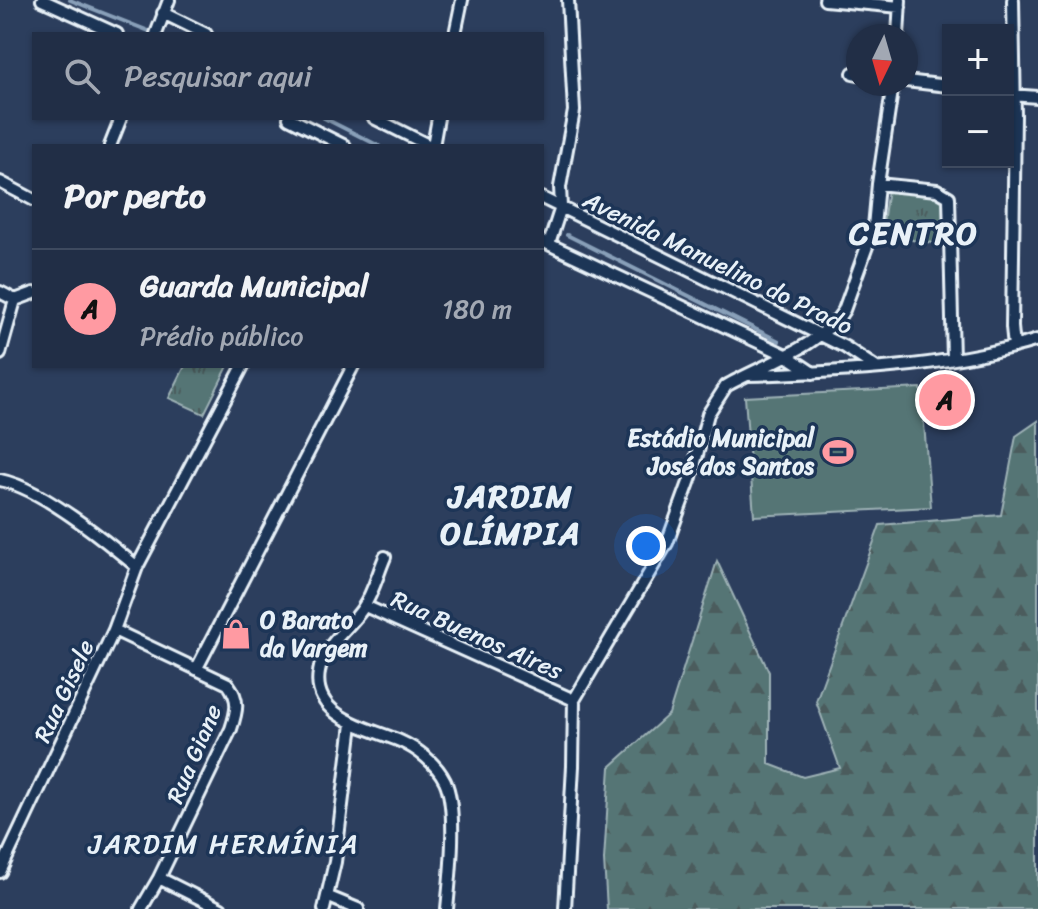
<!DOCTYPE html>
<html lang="pt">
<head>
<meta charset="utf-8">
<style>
  :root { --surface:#212e46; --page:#2d3a51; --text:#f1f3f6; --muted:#a2a8b3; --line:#3e4a5f; --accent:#ff9aa2 }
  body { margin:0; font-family:Sriracha,sans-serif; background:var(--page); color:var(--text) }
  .controls { position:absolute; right:24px; top:24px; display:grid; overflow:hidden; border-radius:0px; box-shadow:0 2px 6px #0004 }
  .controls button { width:72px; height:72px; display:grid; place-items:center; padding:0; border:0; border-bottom:2px solid var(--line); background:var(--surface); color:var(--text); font:40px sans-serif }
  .compass { position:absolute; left:846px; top:24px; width:72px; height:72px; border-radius:50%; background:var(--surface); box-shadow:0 2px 6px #0004; rotate:185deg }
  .you { position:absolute; left:646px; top:546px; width:28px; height:28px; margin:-20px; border:6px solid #fff; border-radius:50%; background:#1a73e8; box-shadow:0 0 0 12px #1a73e833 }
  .badge { display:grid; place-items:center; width:52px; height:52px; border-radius:50%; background:var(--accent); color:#111; font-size:26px; font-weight:700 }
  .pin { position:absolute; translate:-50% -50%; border:4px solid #fff; box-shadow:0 2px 8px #0006 }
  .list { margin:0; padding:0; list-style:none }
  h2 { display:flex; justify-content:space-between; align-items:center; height:104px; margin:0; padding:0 32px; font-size:34px }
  h2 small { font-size:26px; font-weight:400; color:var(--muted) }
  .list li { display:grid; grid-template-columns:52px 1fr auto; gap:24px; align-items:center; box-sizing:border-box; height:120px; padding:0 32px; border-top:2px solid var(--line) }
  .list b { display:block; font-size:30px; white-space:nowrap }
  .list p { margin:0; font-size:26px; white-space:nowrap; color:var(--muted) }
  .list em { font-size:26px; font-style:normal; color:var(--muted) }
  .icon { flex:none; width:44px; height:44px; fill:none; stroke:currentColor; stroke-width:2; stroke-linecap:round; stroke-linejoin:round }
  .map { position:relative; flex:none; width:1038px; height:909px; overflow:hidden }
  .search { position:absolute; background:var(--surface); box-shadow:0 2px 6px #0004; left:32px; top:32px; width:512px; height:88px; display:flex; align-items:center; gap:20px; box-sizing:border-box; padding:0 28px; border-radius:0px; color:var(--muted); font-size:30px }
  .panel { position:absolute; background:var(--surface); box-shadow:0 2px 6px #0004; left:32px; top:144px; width:512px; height:224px; border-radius:0px }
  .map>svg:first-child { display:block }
</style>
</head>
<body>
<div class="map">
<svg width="1038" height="909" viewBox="0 0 1038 909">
  <defs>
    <pattern id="forest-firs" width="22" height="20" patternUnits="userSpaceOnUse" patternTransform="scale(2)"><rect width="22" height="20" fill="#547474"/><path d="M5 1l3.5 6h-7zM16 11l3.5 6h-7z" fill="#4c5c5d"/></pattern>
    <pattern id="park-tufts" width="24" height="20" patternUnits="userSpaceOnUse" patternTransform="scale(2)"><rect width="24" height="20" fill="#547474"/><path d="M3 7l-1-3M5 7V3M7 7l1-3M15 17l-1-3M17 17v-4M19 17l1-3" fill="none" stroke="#4c5c5d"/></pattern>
  </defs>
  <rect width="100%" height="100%" fill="#2c3e5d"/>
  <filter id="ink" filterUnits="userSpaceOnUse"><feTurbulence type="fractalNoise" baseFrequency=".0125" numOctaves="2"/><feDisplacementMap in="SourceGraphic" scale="16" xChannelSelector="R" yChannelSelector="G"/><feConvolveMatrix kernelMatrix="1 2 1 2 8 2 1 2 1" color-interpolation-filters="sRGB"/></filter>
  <g filter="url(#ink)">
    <path fill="#547474" stroke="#9eb2b6" stroke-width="2" d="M921,388l10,119 -177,9 -9,-119z"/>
    <path fill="url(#forest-firs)" stroke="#9eb2b6" stroke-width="2" d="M1038,421v488h-431l-3,-49 6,-93 59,-53 48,-153 52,111v92l34,13 37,-9 -24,-67 64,-176 121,-10 15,-79z"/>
    <path fill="url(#park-tufts)" stroke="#9eb2b6" stroke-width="2" d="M888,189l56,8 -2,47 -61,-8z
      M185,366h43l-24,48 -35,-16z"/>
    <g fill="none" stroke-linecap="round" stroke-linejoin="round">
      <path stroke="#89a0b9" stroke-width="4" d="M70,0l84,33
        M324,118l55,28
        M567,235l212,106"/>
      <g stroke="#e8f1f8" stroke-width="16">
        <path id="minor" d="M42,0l75,34
          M825,0l75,7
          M1013,0l2,116 -3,211 2,20
          M163,13l43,21
          M156,34l13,-34
          M455,34l7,-34
          M898,36l2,-36
          M853,73l5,1
          M906,81l42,5
          M1010,95l28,2
          M289,118l56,28
          M374,118l56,28
          M110,146l11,-28
          M433,146l5,-28
          M0,182l34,18
          M878,184l59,6 12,7 4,162
          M542,198l303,149 30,20
          M542,241l244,114 27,18
          M549,244l12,-37 -1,-20 14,-76 -6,-111
          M0,292l15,8 19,-7
          M0,354l15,-54
          M747,375c97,-3 198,-7 291,-35
          M0,480c41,8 105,60 137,87
          M385,557c-7,16 -12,36 -22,51 -14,21 -40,37 -44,64 -8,46 51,56 81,69 18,8 36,22 45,40 13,28 5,96 2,128
          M365,606l209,94
          M114,630l114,54c12,16 9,27 3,45l-72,149 -18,31
          M197,668l156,-302
          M0,872l114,-242 23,-63 106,-201
          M159,878l62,31
          M329,897l29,12
          M324,909l11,-47 17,-138
          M565,909l8,-143 1,-66 93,-157 24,-66 17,-63 18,-28c35,-20 97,-41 118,-76l30,-83 4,-43 15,-100"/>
      </g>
      <use href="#minor" stroke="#1d3557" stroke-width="10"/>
    </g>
  </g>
  <defs>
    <g id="stadium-bare" transform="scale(2.4)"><path d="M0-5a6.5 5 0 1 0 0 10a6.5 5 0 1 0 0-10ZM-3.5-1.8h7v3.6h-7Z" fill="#ff9aa2" stroke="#1d3557" stroke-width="2.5" paint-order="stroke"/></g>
    <g id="shop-bare" transform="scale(2.4)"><path d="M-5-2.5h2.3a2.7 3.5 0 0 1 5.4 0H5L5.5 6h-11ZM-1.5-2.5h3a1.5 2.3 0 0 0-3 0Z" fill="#ff9aa2" stroke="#1d3557" stroke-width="2.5" paint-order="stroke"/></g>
  </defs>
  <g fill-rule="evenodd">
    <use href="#stadium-bare" x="838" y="452"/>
    <use href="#shop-bare" x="236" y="634"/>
  </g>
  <g text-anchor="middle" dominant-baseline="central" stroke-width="7" stroke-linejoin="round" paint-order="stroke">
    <g font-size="24" fill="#e8f1f8" stroke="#1d3557">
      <text transform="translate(718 263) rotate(26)">Avenida Manuelino do Prado</text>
      <text transform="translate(477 635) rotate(24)">Rua Buenos Aires</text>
      <text transform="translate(64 691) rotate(-65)">Rua Gisele</text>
      <text transform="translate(194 754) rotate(-67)">Rua Giane</text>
    </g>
    <g font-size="24" font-weight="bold" fill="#e8f1f8" stroke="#1d3557" text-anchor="end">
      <text x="814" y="438">Estádio Municipal<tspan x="814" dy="28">José dos Santos</tspan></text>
      <text x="260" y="620" text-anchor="start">O Barato<tspan x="260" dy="28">da Vargem</tspan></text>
    </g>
    <g font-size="28" letter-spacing="2" fill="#e8f1f8" stroke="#1d3557">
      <text x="224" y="843">JARDIM HERMÍNIA</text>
    </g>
    <g font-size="32" font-weight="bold" letter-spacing="2" fill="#e8f1f8" stroke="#1d3557">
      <text x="914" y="233">CENTRO</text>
      <text x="511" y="496">JARDIM<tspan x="511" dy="37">OLÍMPIA</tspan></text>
    </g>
  </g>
</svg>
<div class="controls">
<button>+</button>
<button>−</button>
</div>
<svg class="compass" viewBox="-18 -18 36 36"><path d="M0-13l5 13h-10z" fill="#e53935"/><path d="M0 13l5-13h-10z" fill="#a2a8b3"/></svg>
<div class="you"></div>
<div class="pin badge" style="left:945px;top:400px">A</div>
<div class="search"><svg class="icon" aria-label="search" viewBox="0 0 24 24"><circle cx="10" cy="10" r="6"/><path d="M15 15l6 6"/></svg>Pesquisar aqui</div>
<section class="panel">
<h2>Por perto<small></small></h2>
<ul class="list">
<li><span class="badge">A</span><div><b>Guarda Municipal</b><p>Prédio público</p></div><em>180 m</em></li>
</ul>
</section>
</div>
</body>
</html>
